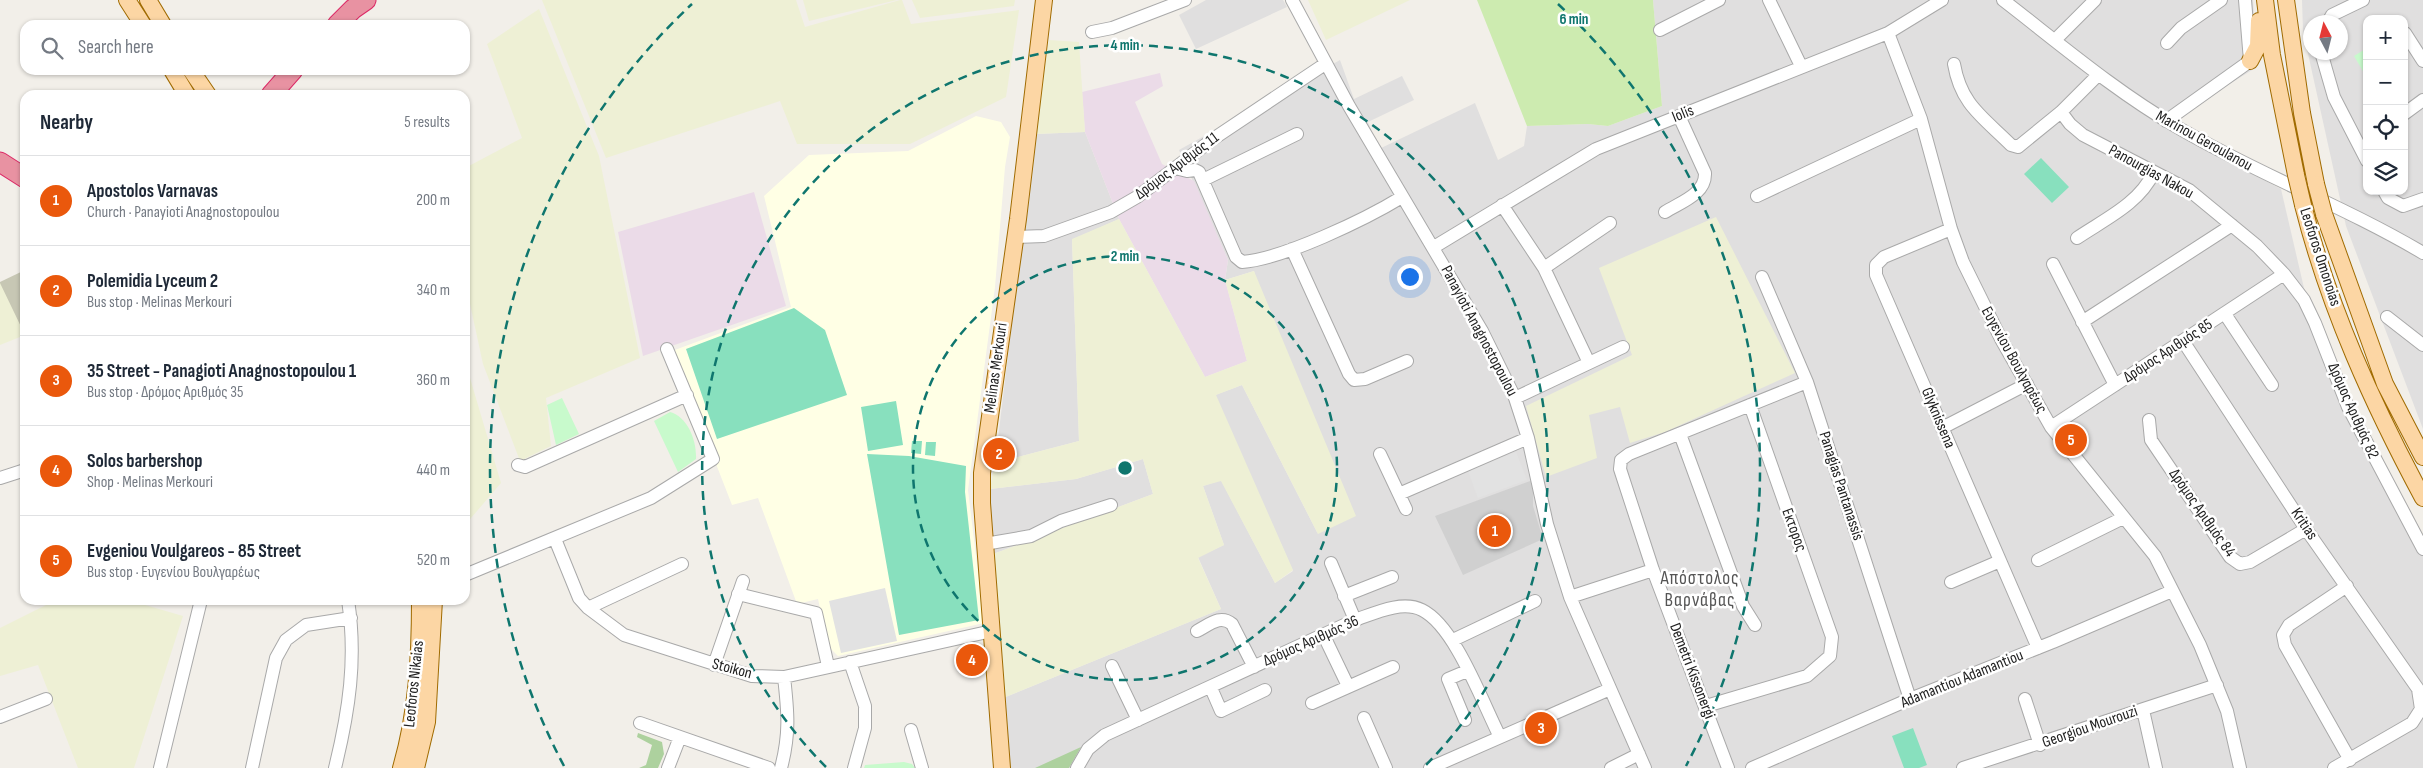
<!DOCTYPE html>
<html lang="en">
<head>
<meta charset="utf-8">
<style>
  :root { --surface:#fff; --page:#f6f6f7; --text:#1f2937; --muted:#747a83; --line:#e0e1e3; --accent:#ea580c }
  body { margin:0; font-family:"Sofia Sans Condensed",sans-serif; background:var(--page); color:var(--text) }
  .controls { position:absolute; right:15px; top:15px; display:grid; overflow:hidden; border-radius:10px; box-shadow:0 1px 4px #0004 }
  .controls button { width:45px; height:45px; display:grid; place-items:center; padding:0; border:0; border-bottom:1px solid var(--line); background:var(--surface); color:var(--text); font:25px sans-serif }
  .compass { position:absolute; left:2303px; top:15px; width:45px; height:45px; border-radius:50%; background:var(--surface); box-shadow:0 1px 4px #0004; rotate:353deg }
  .you { position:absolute; left:1409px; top:276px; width:18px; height:18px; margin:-12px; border:4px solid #fff; border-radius:50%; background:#1a73e8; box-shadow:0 0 0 8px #1a73e833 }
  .badge { display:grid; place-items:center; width:32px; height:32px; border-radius:50%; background:var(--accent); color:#fff; font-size:16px; font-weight:700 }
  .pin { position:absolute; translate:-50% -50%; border:2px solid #fff; box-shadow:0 1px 5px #0006 }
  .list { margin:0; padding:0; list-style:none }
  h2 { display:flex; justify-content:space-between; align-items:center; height:65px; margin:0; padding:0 20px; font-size:21px }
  h2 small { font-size:16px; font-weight:400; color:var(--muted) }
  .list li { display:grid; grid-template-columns:32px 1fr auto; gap:15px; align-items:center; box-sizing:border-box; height:90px; padding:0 20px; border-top:1px solid var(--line) }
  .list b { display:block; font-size:19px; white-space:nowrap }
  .list p { margin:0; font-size:16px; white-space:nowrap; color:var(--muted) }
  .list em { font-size:16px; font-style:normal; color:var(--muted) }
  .icon { flex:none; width:28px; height:28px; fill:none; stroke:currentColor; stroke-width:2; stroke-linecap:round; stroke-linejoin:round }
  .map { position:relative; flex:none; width:2423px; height:768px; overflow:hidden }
  .search { position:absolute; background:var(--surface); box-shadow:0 1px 4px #0004; left:20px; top:20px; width:450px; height:55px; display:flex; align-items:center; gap:12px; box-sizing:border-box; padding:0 18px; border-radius:15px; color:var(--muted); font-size:19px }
  .panel { position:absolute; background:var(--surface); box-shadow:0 1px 4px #0004; left:20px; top:90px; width:450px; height:515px; border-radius:15px }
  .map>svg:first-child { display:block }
</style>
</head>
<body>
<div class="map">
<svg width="2423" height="768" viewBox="0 0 2423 768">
  <rect width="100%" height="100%" fill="#f2efe9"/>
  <path fill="#e0dfdf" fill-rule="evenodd" d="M1206,0h77l4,7 -91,42 -17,-34z
    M1653,0h600l4,67 -95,59 119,63 23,99 55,151 64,109v220h-1417l-3,-70 218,-89 -23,-52 26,-12 -21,-59 18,-6 54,103 18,-12 -78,-176 27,-10 76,149 -64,-263 -29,9 3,-20 -49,-110 161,-90 14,39 48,-23 12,24 -46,22 11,27 96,-46 23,57 26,-14 3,-20 61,-2 20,2 54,-20z
    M2302,0h121v429l-77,-203 -43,-195zM2367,19h37v172h-37zM2310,22h30v30h-30z
    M1085,132l34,87 -47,21 7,201 -84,22 40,-329z
    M1143,459l10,35 -160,60 -3,-65 86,-10z"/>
  <path fill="#ebdbe8" d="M1160,73l3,13 -28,16 27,62 32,17 34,79 -3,20 22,81 -42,16 -86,-158 -34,-87 -3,-40z
    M754,192l32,114 -143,50 -25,-124z"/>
  <path fill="#ffffe5" d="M976,116l25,6 9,15 -5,30 -10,120 -27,203 16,133 -146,33 -10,-10 -10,-47 -21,5 -39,-106 -26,7 -60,-154 119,-44 -27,-111 45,-41 99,-4z"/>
  <path fill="#d0d0d0" d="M1533,480v26l10,33 -80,36 -28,-59z"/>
  <path fill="#c7c7b4" d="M25,270v62l-6,3 -19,-44v-9z"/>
  <path fill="#eef0d5" d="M542,0h254l9,27 95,-27h2l9,24 108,-14 -13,87 -96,47h-113l-17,-43 -174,57z
    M803,0h94l-88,21z
    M912,0h103l-1,6 -94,12z
    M1308,0h102l-84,40z
    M539,9l60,147 41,202 -94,40 5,48 -31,15 -37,-97 -18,-83v-113l57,-30 -35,-94z
    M1049,40l30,2 6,90 -50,2z
    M1716,217l79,156 -130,59 -35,11 -10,-36 -31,8 8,43 -51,19 -20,-71 106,-51 -33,-87z
    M1119,219l86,158 42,-16 -22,-81 29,-9 102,245 -38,18 -76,-149 -26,10 77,175 -18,13 -54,-102 -18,5 21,59 -26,13 23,51 -218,89 -10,-144 160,-60 -10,-35 -67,20 -86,10 5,-26 84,-22 -7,-202z
    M0,283l25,52 -25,10z
    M465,361l36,122 -36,42z
    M56,600h72l55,16 -49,152h-56l-40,-103 -38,11v-48z"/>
  <path fill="#cdebb0" d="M1477,0h176l9,106 -54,20 -20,-2 -61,2z"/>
  <path fill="#add19e" d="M638,733l24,9 2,12 -6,14h-19l7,-3 6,-20 -15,-8z
    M1081,747l-12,21h-34z"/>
  <path fill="#c8facc" d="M2367,48v30l-13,-22z
    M562,398l17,36 -23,11 -9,-40z
    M670,412c18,5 27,29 26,47l-18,13 -24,-51z
    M904,762l8,2 3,4h-51l1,-3z"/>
  <path fill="#88e0be" d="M2041,158l28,29 -17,16 -28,-29z
    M794,308l31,22 22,65 -130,44 -31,-90z
    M896,401l7,44 -35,6 -7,-44z
    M912,441h10l-1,13 -10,-1z
    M926,442h10l-1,14 -10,-1z
    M867,454l42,2 57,10 -1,26 14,128 -80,15z
    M1913,728l14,37 -8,3h-15l-12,-32z"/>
  <path fill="#e2e2e2" d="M1516,452l11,28 -49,18 -10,-27z
    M885,588l12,53 -56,12 -12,-52z"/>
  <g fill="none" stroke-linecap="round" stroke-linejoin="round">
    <g stroke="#a9a9a9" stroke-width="14">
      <path id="minor" d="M1292,0l57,106 133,225 33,67 13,40 19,86 23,73 75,171
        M1769,0l32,66
        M2003,0c57,44 112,91 174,127 80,47 167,79 246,126
        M2328,22l4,-7 31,-15
        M1660,30l59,-30
        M1092,32l20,-4 73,-28
        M1888,33l33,86 30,110 12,33 38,77 50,88 104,129 45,89 27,66 13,57
        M2405,33l18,28
        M2055,40l40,-40
        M2167,43l14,-15 40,-28
        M2321,52l13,45 33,64
        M1954,64c7,41 29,53 57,81l7,2 43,-35 37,-37
        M2061,112l9,12 13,11 106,55 68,56 27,28 20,26 11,23 33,84 75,142
        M2404,114l19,-14
        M2166,121l84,-60 -5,-61
        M1175,168l12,3 8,-1 4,2 37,85 6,5c41,-3 124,-43 160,-65
        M1203,180l94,-46
        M2384,191l4,7 15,8 20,-7
        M1757,196l164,-77
        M1502,205l42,63 45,95
        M1665,212c16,-10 41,-18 40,-39l-26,-57
        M1951,229l-67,28 -8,8v10l162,373
        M1015,237l29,-1 67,-24 26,-15 76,-58 112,-75
        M2077,238c28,-19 62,-34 77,-66
        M1434,247l162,-98 292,-116 54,-33
        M1292,249l57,125 5,6 11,-1 42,-18
        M2053,264l62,121
        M1544,268l66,-45
        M1762,277l45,105 103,317
        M2225,314l47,71
        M2387,317l36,28
        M2082,322l150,-97
        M2183,341l123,188 112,160 3,20 -9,14 -78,45
        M1515,398l108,-51
        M2149,420l2,20 79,117 10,7 10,-2 56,-33
        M2051,427l233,-153
        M1942,428l85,-44
        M1680,434l63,172 12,19
        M1380,454l26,55
        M518,465l7,2 162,-72
        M0,478l25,-8
        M1399,494l129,-56
        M555,539l24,59 9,10 36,27 128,41 32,1 208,-46
        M985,544l46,-8 30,-15 50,-16
        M2038,560l85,-42
        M1331,563l24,57
        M465,575l186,-77 62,-39 -46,-110
        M1951,582l49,-21
        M2347,586l-58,39 -6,10 2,10 65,115
        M738,594l78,19 12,53
        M1344,596l48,-19
        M1570,597l83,-27
        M588,608l94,-44
        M1197,631c12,-6 23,-17 35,-7l22,43
        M1324,636l24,50
        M1453,640l82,-39
        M850,662l15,44v22l-11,40
        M714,665l29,-84
        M1112,666l26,54
        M1211,688l10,23 44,-21
        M2025,699l15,46
        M1312,703l81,-36
        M1706,706l101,-30 23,-20 2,-19 -82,-232
        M2143,710l13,58
        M0,717l46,-18
        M1364,718l22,50
        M1465,720l-17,-41 19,-8
        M640,723l129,45
        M911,730l11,38
        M160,768l41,-168
        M252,768l24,-110 10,-18 20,-15 45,-7
        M335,768c14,-57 22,-109 13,-168
        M668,768l12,-31
        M781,768c9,-34 7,-56 3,-91
        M1077,768l11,-19 17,-14 250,-115c20,-7 47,-20 67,-10 33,16 61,94 78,127
        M1430,768l180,-79
        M1611,768l28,-14
        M1728,768l-75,-198 -33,-101 1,-9 8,-6 178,-72
        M1752,768l158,-69 143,-57 119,-51
        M1963,768l254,-83"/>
    </g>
    <g stroke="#a06b00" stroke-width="18">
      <path id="major" d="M127,0l16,25
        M148,0l15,25
        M2265,0l7,55 24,120
        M2286,0l16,113 14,71
        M2250,61l8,-15 1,-25
        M172,70l15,25
        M191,70l17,25
        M2303,205c26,103 70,200 120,293
        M2324,214l61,170 38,73
        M401,768c16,-55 19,-111 19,-168
        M416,768l11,-46 7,-122
        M1002,768l-20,-265v-30l36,-254 26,-219"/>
    </g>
    <g stroke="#dc2a67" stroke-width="21">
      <path id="highway" d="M337,25l16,-16 13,-9
        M271,95l22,-25
        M0,162l25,16"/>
    </g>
    <use href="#minor" stroke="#fff" stroke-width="12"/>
    <use href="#major" stroke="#fcd6a4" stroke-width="16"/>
    <use href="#highway" stroke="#e892a2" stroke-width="19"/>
    <g stroke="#a06b00" stroke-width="18" stroke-linecap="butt">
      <path id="major-bridge" d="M2296,175l7,30
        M2316,184l8,30"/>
    </g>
    <use href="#major-bridge" stroke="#fcd6a4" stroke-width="16"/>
  </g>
  <g fill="none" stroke="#0f766e" stroke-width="2.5" stroke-dasharray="9 6">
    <circle cx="1125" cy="468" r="212"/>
    <path d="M826 767A423 423 0 1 1 1424 767"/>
    <path d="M564 766A635 635 0 0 1 692 4M1558 4A635 635 0 0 1 1686 766"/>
  </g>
  <g text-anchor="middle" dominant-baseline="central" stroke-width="5" stroke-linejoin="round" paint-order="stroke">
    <g font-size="16" fill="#222" stroke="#fff">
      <text transform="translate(1683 114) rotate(-22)">Iolis</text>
      <text transform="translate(2204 141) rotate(29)">Marinou Geroulanou</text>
      <text transform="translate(1177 166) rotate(-37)">Δρόμος Αριθμός 11</text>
      <text transform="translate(2151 172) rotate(29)">Panourgias Nakou</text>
      <text transform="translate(2320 257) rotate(72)">Leoforos Omonoias</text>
      <text transform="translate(1479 331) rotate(62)">Panayioti Anagnostopoulou</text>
      <text transform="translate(2168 351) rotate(-33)">Δρόμος Αριθμός 85</text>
      <text transform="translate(2014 360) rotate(61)">Ευγενίου Βουλγαρέως</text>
      <text transform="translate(996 368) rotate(-82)">Melinas Merkouri</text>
      <text transform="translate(2353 411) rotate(66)">Δρόμος Αριθμός 82</text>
      <text transform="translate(1938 418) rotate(67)">Glyknissena</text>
      <text transform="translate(1841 486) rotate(72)">Panagias Pantanassis</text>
      <text transform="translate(2202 513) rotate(55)">Δρόμος Αριθμός 84</text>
      <text transform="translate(2304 524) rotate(56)">Kritias</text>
      <text transform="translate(1794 530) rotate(70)">Εκτορος</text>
      <text transform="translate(1311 641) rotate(-24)">Δρόμος Αριθμός 36</text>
      <text transform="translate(732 669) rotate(15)">Stoikon</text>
      <text transform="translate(1692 671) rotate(69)">Demetri Kissonergi</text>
      <text transform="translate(1962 679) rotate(-22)">Adamantiou Adamantiou</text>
      <text transform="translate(414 684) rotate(-84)">Leoforos Nikaias</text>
      <text transform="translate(2090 727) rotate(-19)">Georgiou Mourouzi</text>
    </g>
    <g font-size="19" letter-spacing="1" fill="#555" stroke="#fff">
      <text x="1700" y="578">Απόστολος<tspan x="1700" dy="22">Βαρνάβας</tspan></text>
    </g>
  </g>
  <circle cx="1125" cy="468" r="8" fill="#0f766e" stroke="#fff" stroke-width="2.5"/>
  <g font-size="15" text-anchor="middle" font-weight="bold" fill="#0f766e" stroke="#fff" stroke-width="5" stroke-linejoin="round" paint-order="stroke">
    <text x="1574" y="24">6 min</text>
    <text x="1125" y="50">4 min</text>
    <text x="1125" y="261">2 min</text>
  </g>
</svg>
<div class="controls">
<button>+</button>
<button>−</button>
<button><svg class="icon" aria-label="locate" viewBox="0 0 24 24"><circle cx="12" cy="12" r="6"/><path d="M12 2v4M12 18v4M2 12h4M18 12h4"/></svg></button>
<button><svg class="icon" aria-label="layers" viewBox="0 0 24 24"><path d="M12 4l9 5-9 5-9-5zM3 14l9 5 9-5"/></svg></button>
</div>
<svg class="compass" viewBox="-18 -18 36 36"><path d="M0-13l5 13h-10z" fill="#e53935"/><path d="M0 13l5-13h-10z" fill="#747a83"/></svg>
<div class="you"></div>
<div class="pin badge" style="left:1495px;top:531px">1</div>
<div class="pin badge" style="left:999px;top:454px">2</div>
<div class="pin badge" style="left:1541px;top:728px">3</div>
<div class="pin badge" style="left:972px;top:660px">4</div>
<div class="pin badge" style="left:2071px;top:440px">5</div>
<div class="search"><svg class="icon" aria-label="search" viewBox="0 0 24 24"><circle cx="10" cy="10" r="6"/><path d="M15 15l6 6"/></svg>Search here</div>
<section class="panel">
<h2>Nearby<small>5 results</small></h2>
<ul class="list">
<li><span class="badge">1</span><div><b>Apostolos Varnavas</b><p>Church · Panayioti Anagnostopoulou</p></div><em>200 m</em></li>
<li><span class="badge">2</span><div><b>Polemidia Lyceum 2</b><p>Bus stop · Melinas Merkouri</p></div><em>340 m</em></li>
<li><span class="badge">3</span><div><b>35 Street - Panagioti Anagnostopoulou 1</b><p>Bus stop · Δρόμος Αριθμός 35</p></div><em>360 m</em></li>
<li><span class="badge">4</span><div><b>Solos barbershop</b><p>Shop · Melinas Merkouri</p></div><em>440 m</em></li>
<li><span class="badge">5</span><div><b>Evgeniou Voulgareos - 85 Street</b><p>Bus stop · Ευγενίου Βουλγαρέως</p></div><em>520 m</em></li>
</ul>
</section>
</div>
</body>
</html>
